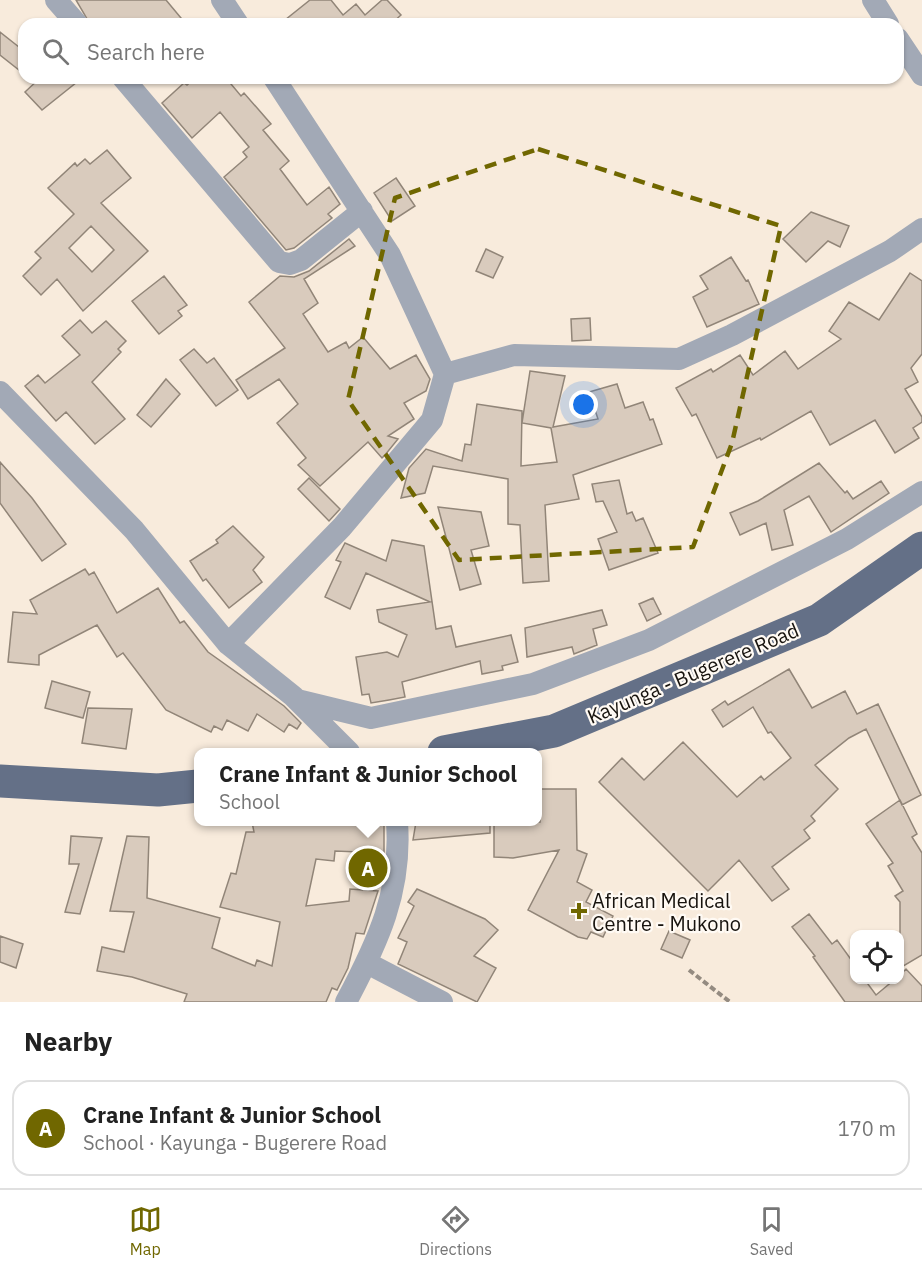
<!DOCTYPE html>
<html lang="en">
<head>
<meta charset="utf-8">
<style>
  :root { --surface:#fff; --page:#f2f2f2; --text:#222; --muted:#767676; --line:#e0e0e0; --accent:#706700 }
  body { margin:0; font-family:"IBM Plex Sans",sans-serif; background:var(--page); color:var(--text) }
  .controls { position:absolute; right:18px; bottom:18px; display:grid; overflow:hidden; border-radius:12px; box-shadow:0 2px 4px #0004 }
  .controls button { width:54px; height:54px; display:grid; place-items:center; padding:0; border:0; border-bottom:2px solid var(--line); background:var(--surface); color:var(--text); font:30px sans-serif }
  .you { position:absolute; left:584px; top:405px; width:21px; height:21px; margin:-15px; border:4px solid #fff; border-radius:50%; background:#1a73e8; box-shadow:0 0 0 9px #1a73e833 }
  .badge { display:grid; place-items:center; width:39px; height:39px; border-radius:50%; background:var(--accent); color:#fff; font-size:20px; font-weight:700 }
  .pin { position:absolute; translate:-50% -50%; border:3px solid #fff; box-shadow:0 2px 6px #0006 }
  .popup { position:absolute; left:194px; top:748px; width:348px; height:78px; box-sizing:border-box; display:grid; place-content:center; border-radius:12px; background:var(--surface); filter:drop-shadow(0 2px 4px #0005); font-size:20px; white-space:nowrap; color:var(--muted) }
  .popup b { font-size:22px; color:var(--text) }
  .popup::after { content:''; position:absolute; left:50%; top:100%; margin-left:-12px; border:12px solid transparent; border-top-color:var(--surface) }
  .list { margin:0; padding:0; list-style:none }
  h2 { display:flex; justify-content:space-between; align-items:center; height:78px; margin:0; padding:0 24px; font-size:26px }
  h2 small { font-size:20px; font-weight:400; color:var(--muted) }
  .list li { display:grid; grid-template-columns:39px 1fr auto; gap:18px; align-items:center; box-sizing:border-box; height:96px; margin:0 12px 12px; padding:0 12px; border:2px solid var(--line); border-radius:18px }
  .list b { display:block; font-size:22px; white-space:nowrap }
  .list p { margin:0; font-size:20px; white-space:nowrap; color:var(--muted) }
  .list em { font-size:20px; font-style:normal; color:var(--muted) }
  .icon { flex:none; width:33px; height:33px; fill:none; stroke:currentColor; stroke-width:2; stroke-linecap:round; stroke-linejoin:round }
  .map { position:relative; flex:none; width:922px; height:1002px; overflow:hidden }
  .search { position:absolute; background:var(--surface); box-shadow:0 2px 4px #0004; left:18px; right:18px; top:18px; height:66px; display:flex; align-items:center; gap:15px; box-sizing:border-box; padding:0 21px; border-radius:18px; color:var(--muted); font-size:22px }
  .sheet { height:186px; background:var(--surface) }
  nav { display:flex; justify-content:space-around; align-items:center; box-sizing:border-box; height:84px; border-top:2px solid var(--line); background:var(--surface); font-size:16px; color:var(--muted) }
  nav a { display:grid; justify-items:center; gap:3px }
  nav .on { color:var(--accent) }
  .map>svg:first-child { display:block }
</style>
</head>
<body>
<div class="map">
<svg width="922" height="1002" viewBox="0 0 922 1002">
  <rect width="100%" height="100%" fill="#f8ebdc"/>
  <path fill="#d9cbbd" stroke="#918578" stroke-width="1.5" fill-rule="evenodd" d="M76,0h90l20,24h-96z
    M310,0h21l12,15 13,-11 9,11 17,-15h5l14,15 -10,9h-111z
    M0,32l24,19v23l-24,-19z
    M40,78h42l-40,32 -17,-18z
    M195,78h31l15,18 3,-3 27,31 -8,6 26,31 -9,8 27,36 22,-18 11,17 -12,10 4,4 -38,30 -8,2 -62,-73 23,-20 -4,-5 6,-5 -29,-35 -28,26 -30,-35 22,-20 3,2z
    M107,150l24,28 -30,25 47,48 -65,60 -26,-32 -16,16 -18,-19 18,-18 -6,-6 39,-38 -26,-26 27,-25 2,3 8,-7 5,5zM91,226l23,24 -22,22 -23,-24z
    M396,178l19,28 -23,15 -18,-28z
    M811,212l38,14 -9,21 -12,-6 -22,21 -23,-23z
    M349,239l6,7 -51,33 14,24 -15,11 25,38 18,-10 3,6 14,-11 27,32 26,-14 14,24 -4,12 -22,12 10,16 -26,17 10,3 -13,16 -3,3 -14,-16 -48,44 -22,-21 8,-7 -29,-35 21,-19 -19,-25 -31,20 -12,-19 49,-32 -36,-46 31,-26 14,1 15,-6z
    M486,249l17,8 -10,21 -17,-7z
    M731,257l15,24 2,-1 11,24 -52,23 -14,-30 15,-8 -8,-13z
    M910,273l12,8v73l-11,14 7,14 -13,7 17,28v5l-9,6 6,10 -24,15 -20,-33 -45,25 -19,-34 -50,29 -1,-2 -43,20 -21,-44 -4,2 -16,-28 35,-19 2,3 27,-17 13,20 32,-24 13,18 43,-30 -12,-8 20,-29 30,18z
    M164,276l23,29 -9,6 4,5 -23,18 -27,-33z
    M590,318l1,22 -19,1 -1,-22z
    M80,320l12,13 14,-12 20,20 -8,8 3,3 -29,30 33,37 -30,25 -29,-32 -10,9 -31,-35 13,-11 7,8 35,-28 -18,-19z
    M194,349l13,14 7,-5 24,32 -22,16 -36,-46z
    M530,371l35,5 -12,51 45,-8 -9,-27 28,-8 8,24 18,-6 7,18 3,-1 9,25 -89,31 6,24 -34,6 4,76 -26,2 -3,-58 -12,-1v-45l-75,-13 -8,27 -24,5 8,-30 17,-19 36,12 3,-17 6,1 6,-41 45,7 -1,55 36,-4 -6,-34 -29,-5z
    M166,379l14,15 -29,33 -14,-12z
    M0,462l32,36 34,46 -24,17 -42,-58z
    M819,463l26,30 2,-2 6,8 28,-18 8,12 -58,39 -22,-36 -25,14 9,35 -21,5 -6,-27 -26,12 -10,-22 28,-12z
    M309,478l31,31 -11,12 -31,-32z
    M619,480l8,34 5,-2 4,9 7,-3 15,35 -49,17 -11,-31 19,-7 -14,-31 -7,1 -4,-18z
    M438,507l43,5 8,34 -18,4 10,34 -21,6z
    M233,526l31,31 -11,13 9,12 -33,26 -23,-29 -3,2 -13,-20 28,-18 -2,-3z
    M392,540l32,6 12,83 15,-3 5,21 55,-12 7,27 -16,4 1,4 -21,4 -2,-13 -78,21 3,15 -16,3 -18,3 -2,-9 -7,1 -6,-38 31,-5 11,5 9,-22 -28,-13 -2,-12 53,-8 -64,-29 -16,36 -25,-12 16,-35 -5,-2 9,-17 41,18z
    M85,569l4,6 5,-3 23,41 41,-25 22,35 4,-2 24,31 76,54 17,17 -4,6 -8,-5 -5,8 -27,-18 -9,17 -21,-11 -5,10 -8,-4 -3,6 -45,-22 -43,-57 -6,4 -20,-32 -58,30v10l-31,-3 5,-50 24,2 -7,-14z
    M653,598l8,16 -14,7 -8,-17z
    M602,610l5,15 -14,4 4,16 -23,9 -2,-7 -45,10 -2,-29z
    M789,669l23,39 33,-17 12,23 21,-10 43,91 -19,10 -36,-76 -17,9 -34,27 23,24 -27,27 4,5 -11,9 6,8 -38,29 17,22 -17,12 -33,-41 -31,31 -109,-109 23,-24 22,22 39,-38 54,55 24,-21 3,4 27,-22 -20,-26 -3,1 -15,-26 -30,20 -11,-17 13,-9 3,4z
    M52,681l38,11 -7,26 -38,-10z
    M88,708l44,1 -6,40 -44,-6z
    M540,789h36l1,61 10,4 -10,28 15,8 -6,12 27,14 -10,21 -12,-5 -4,7 -9,-2 -50,-27 31,-60 -46,8 -19,-1v-35h46z
    M900,800l17,34 -5,3 10,16v102l-22,13v-66l-5,-6 8,-5 -15,-25 5,-3 -27,-39z
    M252,822h56l24,3v-3h52v31l-49,-2 -1,10 -18,-2 -10,47 43,-5 1,-12 28,2 -14,43 -8,-1 -8,35 -11,22 -5,-2 -6,14h-142l3,-8 -55,-17 -35,-6 5,-24 22,5 10,-40 -24,-1 17,-75 22,1 -2,61 73,20 -8,30 43,18 2,-6 15,6 8,-44 -60,-15 11,-34 5,1 10,-42h8z
    M416,822h74v11l-77,7z
    M71,836l31,2 -22,76 -15,-2 14,-48h-10z
    M417,889l68,30 13,11 -24,26 22,12 -19,34 -79,-38 9,-22 -9,-4 16,-32 -6,-4z
    M809,914l23,30 5,-4 18,25v15h10l11,15 18,-15h6v-5l6,-6 16,17v16h-77l-32,-45 2,-1 -23,-29z
    M669,931l21,9 -8,18 -21,-9z
    M0,936l23,8 -7,24 -16,-6z"/>
  <g fill="none" stroke-linecap="round" stroke-linejoin="round">
    <path stroke="#948b81" stroke-width="4" stroke-dasharray="6 3" stroke-linecap="butt" d="M689,970l41,32"/>
    <path stroke="#a2a9b6" stroke-width="22" d="M56,0l21,24
      M222,0l16,24
      M873,0l15,24
      M898,39l24,36
      M123,78l156,184 11,2 11,-4 61,-49
      M445,374l69,-19 165,4 53,-24 158,-84 32,-22
      M0,392l134,138 94,114 65,52 56,56
      M228,644l114,-117 90,-107 13,-46 -55,-119 -116,-177
      M297,700l74,18 162,-34 116,-44 198,-101 75,-47
      M367,963l75,39
      M346,1002c32,-60 56,-111 51,-180"/>
    <path stroke="#647087" stroke-width="33" d="M444,752l110,-21 265,-111 103,-72
      M0,781l158,9 40,-4"/>
  </g>
  <path fill="none" stroke="#706700" stroke-width="4.5" stroke-dasharray="12 8" stroke-linejoin="round" d="M538,149l243,77 -49,217 -39,104 -234,13 -111,-160 47,-202z"/>
  <path fill="#706700" stroke="#fffaf4" stroke-width="2" d="M576 902h6v6h6v6h-6v6h-6v-6h-6v-6h6z"/>
  <g text-anchor="middle" dominant-baseline="central" stroke-width="4.5" stroke-linejoin="round" paint-order="stroke">
    <g font-size="20" fill="#17130e" stroke="#fffaf4">
      <text transform="translate(693 673) rotate(-23)">Kayunga - Bugerere Road</text>
    </g>
    <g font-size="20" fill="#17130e" stroke="#fffaf4" text-anchor="start">
      <text x="592" y="900">African Medical<tspan x="592" dy="23">Centre - Mukono</tspan></text>
    </g>
  </g>
</svg>
<div class="controls">
<button><svg class="icon" aria-label="locate" viewBox="0 0 24 24"><circle cx="12" cy="12" r="6"/><path d="M12 2v4M12 18v4M2 12h4M18 12h4"/></svg></button>
</div>
<div class="you"></div>
<div class="pin badge" style="left:368px;top:868px">A</div>
<div class="popup"><b>Crane Infant &amp; Junior School</b>School</div>
<div class="search"><svg class="icon" aria-label="search" viewBox="0 0 24 24"><circle cx="10" cy="10" r="6"/><path d="M15 15l6 6"/></svg>Search here</div>
</div>
<section class="sheet">
<h2>Nearby<small></small></h2>
<ul class="list">
<li><span class="badge">A</span><div><b>Crane Infant &amp; Junior School</b><p>School · Kayunga - Bugerere Road</p></div><em>170 m</em></li>
</ul>
</section>
<nav>
<a class="on"><svg class="icon" aria-label="map" viewBox="0 0 24 24"><path d="M3 6l6-2 6 2 6-2v14l-6 2-6-2-6 2zM9 4v14M15 6v14"/></svg>Map</a>
<a><svg class="icon" aria-label="directions" viewBox="0 0 24 24"><path d="M12 3l9 9-9 9-9-9zM9 14v-3h6M13 9l2 2-2 2"/></svg>Directions</a>
<a><svg class="icon" aria-label="saved" viewBox="0 0 24 24"><path d="M7 4h10v16l-5-4-5 4z"/></svg>Saved</a>
</nav>
</body>
</html>
